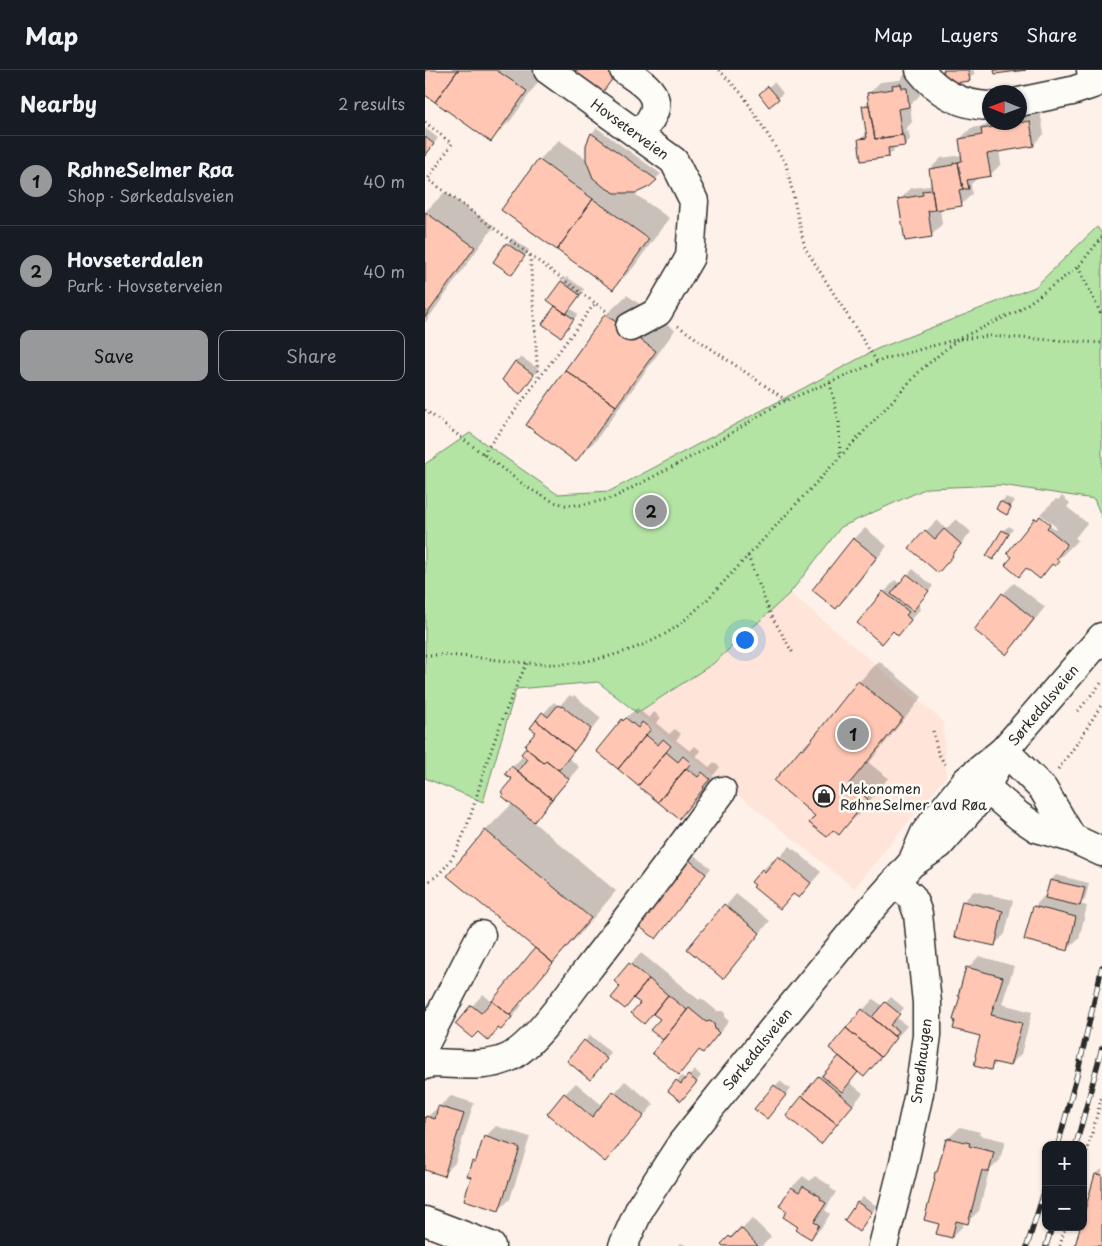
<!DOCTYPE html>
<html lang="en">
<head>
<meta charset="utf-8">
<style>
  :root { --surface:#171b24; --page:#242831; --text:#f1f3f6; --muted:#9ea1a6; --line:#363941; --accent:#98999b }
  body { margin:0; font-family:"Playpen Sans",sans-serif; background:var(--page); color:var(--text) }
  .controls { position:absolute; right:15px; bottom:15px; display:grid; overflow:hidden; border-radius:10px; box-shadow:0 1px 4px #0004 }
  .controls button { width:45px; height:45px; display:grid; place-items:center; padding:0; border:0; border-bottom:1px solid var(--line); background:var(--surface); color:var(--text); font:25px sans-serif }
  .compass { position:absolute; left:557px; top:15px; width:45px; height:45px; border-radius:50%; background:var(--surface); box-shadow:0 1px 4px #0004; rotate:271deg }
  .you { position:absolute; left:319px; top:569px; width:18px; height:18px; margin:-12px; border:4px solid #fff; border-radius:50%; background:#1a73e8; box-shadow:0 0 0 8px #1a73e833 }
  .badge { display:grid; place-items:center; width:32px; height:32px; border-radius:50%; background:var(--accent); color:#111; font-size:16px; font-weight:700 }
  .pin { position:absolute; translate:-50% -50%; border:2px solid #fff; box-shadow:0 1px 5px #0006 }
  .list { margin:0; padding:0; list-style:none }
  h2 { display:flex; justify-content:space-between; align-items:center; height:65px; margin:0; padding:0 20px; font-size:21px }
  h2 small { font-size:16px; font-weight:400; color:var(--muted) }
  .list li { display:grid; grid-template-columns:32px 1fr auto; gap:15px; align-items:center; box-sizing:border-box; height:90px; padding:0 20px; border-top:1px solid var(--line) }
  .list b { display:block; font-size:19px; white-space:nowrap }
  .list p { margin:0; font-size:16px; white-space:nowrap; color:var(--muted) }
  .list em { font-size:16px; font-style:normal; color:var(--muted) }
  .actions { display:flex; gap:10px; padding:15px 20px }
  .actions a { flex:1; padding:11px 0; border:1px solid var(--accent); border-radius:10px; text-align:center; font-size:18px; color:var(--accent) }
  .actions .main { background:var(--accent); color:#111 }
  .map { position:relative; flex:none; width:677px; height:1176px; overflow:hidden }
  header { display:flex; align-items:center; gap:30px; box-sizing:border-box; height:70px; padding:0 25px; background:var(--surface); border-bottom:1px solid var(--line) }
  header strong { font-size:24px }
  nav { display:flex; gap:28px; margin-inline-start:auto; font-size:18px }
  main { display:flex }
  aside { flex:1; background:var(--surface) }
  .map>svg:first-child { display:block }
</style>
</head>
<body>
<header>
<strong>Map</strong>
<nav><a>Map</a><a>Layers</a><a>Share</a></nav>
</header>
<main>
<aside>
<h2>Nearby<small>2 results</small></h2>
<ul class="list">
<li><span class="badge">1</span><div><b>RøhneSelmer Røa</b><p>Shop · Sørkedalsveien</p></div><em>40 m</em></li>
<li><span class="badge">2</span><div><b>Hovseterdalen</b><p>Park · Hovseterveien</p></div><em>40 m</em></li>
</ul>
<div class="actions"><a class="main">Save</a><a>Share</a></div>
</aside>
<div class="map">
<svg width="677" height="1176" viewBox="0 0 677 1176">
  <rect width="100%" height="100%" fill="#fdf1e9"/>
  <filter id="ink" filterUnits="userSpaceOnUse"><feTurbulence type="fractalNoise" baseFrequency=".02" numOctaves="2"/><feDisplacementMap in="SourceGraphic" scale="10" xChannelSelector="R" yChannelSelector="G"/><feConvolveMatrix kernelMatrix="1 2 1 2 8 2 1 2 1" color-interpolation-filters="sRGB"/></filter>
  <g filter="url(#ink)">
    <path fill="#fee4d9" d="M365,523l153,128 3,55 -92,112 -217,-175 77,-50z"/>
    <path fill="#b3e4a4" stroke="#6f8868" d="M672,157l5,7v284l-8,-19 -93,-14 -74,3 -86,39 -51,66 -76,70 -77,50 -39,-31 -82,7 -33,113 -58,-24v-314l45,-31 87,61 53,-3 267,-142 158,-62z"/>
    <path fill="#0003" d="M0,0h120l1,1 -35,49 -20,20 -66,-46z
      M519,0h30v4l-5,5z
      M487,3l5,4 3,18 -10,10 2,17 -8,9 4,-1 2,9 -5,6 -12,1 1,5 -6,5 -28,-16 5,-5 3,-1 -5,-27 6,-6v-7l11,-12 20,-2 4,-5z
      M349,12l9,11 -5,5 -12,-9z
      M615,40l4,24 -11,11 -34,5 2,14 -11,11 -11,2 -8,7 1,10 -11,11 -21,3 2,16 -11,12 -31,-36 11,-12 18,-2 3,-4 -2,-13 11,-11 22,-3 -3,-16 11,-11 14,-2 4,-4h30v-8z
      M0,58l13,10 -13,18z
      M172,58l64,46 -13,12 -16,6 37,26 -36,50 -20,20 -74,-128 20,-20 29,20 -1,-15 5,-12z
      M20,122l49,34 -69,97v-111z
      M87,168l17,12 -12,18 -22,-7z
      M142,207l17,12 -14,19 8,6 -18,22 -16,-12 13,-18 5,-24z
      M202,225l48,35 -79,110 -20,20 30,-145z
      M96,287l18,12 -19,23 -4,-30z
      M637,426l8,7 -3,4 20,16 -12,15 3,2 -38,37 -31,-24 31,-38v2l15,12 1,-2 -16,-13 16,-15 2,1z
      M581,427l9,4 -9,12 -5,-11z
      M531,449l15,13 -22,28 -23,-29 11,-11 9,9z
      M584,456l4,3 -15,24 -5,5 10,-27z
      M440,458l22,18 -40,51 -11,11 18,-69z
      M488,499l20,17 -15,19 3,3 -23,26 -4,-4 -36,-7 37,-43 5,4z
      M589,513l31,24 -28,35 -11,11 -3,-59z
      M454,591l43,36 -53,66 19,15 -28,35 -21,20 -64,-52 27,-33 20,-20 37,-46z
      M145,625l3,2 1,-2 27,23 -32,40 10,9 -34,42 -13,12 84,70 -37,44 -26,27 -34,41 3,2 -10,13 -24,21 -10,-8 -21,-8 26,-29 9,8 45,-54 -52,-117 28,-28 -1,-36 12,-12 13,-23 -6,-5 23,-25 5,4z
      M212,638l12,10 5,-6 7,6 -5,5 13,11 6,-5 6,5 -5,6 14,11 5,-5 6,5 -5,5 13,11 5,-5 6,5 -7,9 1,1 -35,40 -81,-66 25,-31z
      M365,776l31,26 -22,25 -5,-4 -14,15 -17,-38 10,-11 3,2z
      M269,785l17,13 -50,64 28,-72z
      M631,805l33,8 -4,17 -5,4 7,2 -8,33 -12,11 -33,-43 11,-12 2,1 4,-16z
      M549,821l39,9 -8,34 -11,11 -31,-43z
      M311,824l34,27 -47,56 -34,-28z
      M216,883l58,47 2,-2 16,13h5l3,2v5l4,3 -15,19 -11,11 -3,-2 -21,25 -14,-35 -4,-20 -7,-6 -10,10 -3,-20 -25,-22z
      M554,886l35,10 -12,38 30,8 -11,42 -11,11 -12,-3 -8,7 -9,-33 -13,-68z
      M466,927l13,11 -8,9 11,9 -43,49 -6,-4 -9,11 14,11 -42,50 -2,-66 11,-11 1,1 10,-11 22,-46 10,-11 10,7z
      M165,965l21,18 -16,20 -26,-12z
      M270,1000l6,6 -15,18 -9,-13 5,-5 4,3z
      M200,1011l29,23 -49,57 -40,-67 11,-11 27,23z
      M355,1011l10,8 -18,23 3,-26z
      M26,1026l23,7 -19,60 -11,11 -19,-6v-44l2,-7z
      M71,1056l34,11 -20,62 -11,11 -27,-34 1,-14 6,-6 6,-19z
      M535,1057l20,5 -1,3 26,6 -5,19 -11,11 -10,40 -12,11 -3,-1 -1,5 -11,11 -11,-14 -2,-53 8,-30z
      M677,1099v77h-26l7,-19 13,-53z
      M378,1106l7,5 5,-5 16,10 -1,2 6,4 -11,18 5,4 -8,13 -11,11 -22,-28 -8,-4 11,-19z
      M438,1127l14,9 -18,24 -2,-27z
      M327,1148l19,19 -9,9h-38l-1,-2 18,-18 2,2z
      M256,1173l7,3h-11z"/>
    <path fill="#ffc7b3" stroke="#2b2b2b" d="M0,0h33l-23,32 -10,-7z
      M33,0h38l31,21 -36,51 -56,-40z
      M144,0h50l-17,23z
      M518,0h25l2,11 -25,3z
      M569,0h32l-31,4z
      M476,14l1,4h5l2,19 -11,2 4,26 -27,4 -8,-46 26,-4 -1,-4z
      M343,16l11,13 -10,8 -10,-13z
      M444,35l6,34 28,-4 2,11 -17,2 1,9 -28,4 -3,-22 9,-1 -5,-32z
      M605,51l4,25 -47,8 4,22 -24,4 2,9h-6l-5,-27 4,-1 -3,-22 23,-4 -1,-6z
      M166,63l66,47 -8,7 -13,6h-21l-11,-6 -11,-9 -7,-18v-15z
      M0,67l9,7 -9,12z
      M113,89l55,40 -36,51 -56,-40z
      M533,92l5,27 -4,1 3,16 -27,4 -6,-41 24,-4v-2z
      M507,120l3,20 -7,1 4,26 -27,4 -7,-42 25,-4 -1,-4z
      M168,129l56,40 -36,51 -56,-40z
      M0,142l50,35 -50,70z
      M81,173l19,13 -13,19 -19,-13z
      M136,211l19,14 -14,19 -19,-14z
      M130,236l19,13 -13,18 -19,-13z
      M180,244l51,37 -40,55 -51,-36z
      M90,291l19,14 -14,19 -18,-14z
      M140,300l51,36 -40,56 -50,-37z
      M575,431l11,6 -4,8 -11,-6z
      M615,446l10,8 -3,4 20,16 -11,15 3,2 -4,5 -3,-2 -12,15 -14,-11 -7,9 -14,-12 7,-8 -5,-4 28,-35 2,2z
      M519,459l17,15 -9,11 1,1 -15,17 -29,-25 16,-18 10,9z
      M577,460l7,4 -16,26 -7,-4z
      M428,468l24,19 -41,52 -24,-19z
      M482,504l22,17 -16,20 -22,-17z
      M458,521l26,21 -3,3 5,5 -13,16 -5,-5 -11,13 -25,-21z
      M577,523l32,26 -28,36 -32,-25z
      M433,611l45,37 -54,66 19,15 -29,36 -6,-5 -6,7 -18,-14 6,-7 -41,-35 27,-33 2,1 2,-1z
      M133,635l3,2 1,-1 29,23 -17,22 -38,-31 6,-8 6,5z
      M201,648l12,10 4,-6 9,7 -33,40 -22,-18 26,-32 1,2z
      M111,650l38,31 -15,19 -13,-10 -2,3 -18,-15 -1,-3 11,-13 -6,-4z
      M221,665l12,10 5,-6 8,7 -33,40 -20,-17z
      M101,678l18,15 2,-3 23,19 -17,20 -34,-28 9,-12 -6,-5z
      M241,682l12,10 5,-6 8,7 -33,39 -20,-16z
      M86,696l41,33 -18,23 -32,-26 1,-2 -2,-2 11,-13 -7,-5z
      M261,698l12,9 4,-5 8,7 -7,8 1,1 -25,31 -21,-17z
      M60,760l106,88 -38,45 -106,-87z
      M353,786l33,27 -12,15 -6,-4 -13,15 -27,-22 2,-2 -4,-3 11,-13 3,3z
      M263,789l18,15 -50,65 -19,-14z
      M625,810l35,8 -5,18 -35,-8z
      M537,831l41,10 -8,35 -41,-9z
      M299,834l36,29 -37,46 -36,-30z
      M608,836l43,11 -8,34 -44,-11z
      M110,878l18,15 -43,52 -18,-14z
      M204,893l20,16 -24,30 -14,-11 9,-11 -6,-6z
      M541,897l37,10 -12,38 31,8 -12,43 -17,-4 -2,8 -17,-4 2,-9 -1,-1 5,-20 -27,-7 2,-8 -2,-1 7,-24h-2z
      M224,909l19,16 -24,29 -13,-11 9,-10 -7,-5z
      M243,925l19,15 -24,30 -13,-10 10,-11 -7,-5z
      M67,931l20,16 -11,13 -3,-2 -10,13 -10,-9 -6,6 -17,-14 16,-19 10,8z
      M460,932l15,12 -10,11 8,6 -4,5 -22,-19z
      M264,938l17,14 4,-1 4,3 1,5 4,4 -16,20 -4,-3 -20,25 -27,-22z
      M437,939l34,29 -15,19 -35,-29z
      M421,958l35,29 -17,20 -35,-29z
      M159,970l23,19 -17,21 -23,-19z
      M414,986l19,16 -16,20 -20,-16z
      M263,1005l9,7 -16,19 -13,-10 8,-11 5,4z
      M393,1006l35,29 -16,19 -35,-28z
      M349,1015l12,10 -19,24 -13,-10z
      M188,1021l31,25 -39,46 -58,-48 17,-21 28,24z
      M377,1026l35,28 -16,20 -35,-28z
      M13,1036l26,8 -20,62 -19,-6v-51l1,-3 9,3z
      M59,1066l36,12 -21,63 -35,-11 7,-23 -4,-1 5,-15 3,2z
      M523,1068l22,5 -1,3 25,6 -5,20 -7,-2 -14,54 -12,-3 -4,17 -16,-4 3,-10 -15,-4 11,-41h-1l1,-7h2l9,-33 2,1z
      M670,1104l7,1v71h-27l5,-19h3v-10z
      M378,1116l18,11 -1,2 6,4 -12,19 5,3 -8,14 -15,-9 2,-3 -15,-10 4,-6 -8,-5 12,-19 8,5z
      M432,1132l15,10 -13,20 -15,-11z
      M316,1158l17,18h-35l-2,-2 8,-8 2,2z"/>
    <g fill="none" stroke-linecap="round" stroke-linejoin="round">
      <g stroke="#2b2b2b" stroke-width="31">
        <path id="minor" d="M123,0l126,91 20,40 -4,56 -32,55 -28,15
          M199,0c14,10 37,22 30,42 -3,8 -10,17 -15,24
          M495,0c18,23 40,35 69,36
          M594,32l53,-11 21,-7 -2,-14
          M579,680l39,39 29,49
          M547,706l47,40 18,12 35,10 30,14
          M0,974l56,-109
          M0,995l6,-2c26,0 55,6 79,-6 25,-14 53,-55 71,-79 48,-61 95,-124 141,-187
          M0,1151l66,25
          M458,1176l20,-79 16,-74 8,-58v-32l-9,-89 -6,-17 -17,-15"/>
      </g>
      <g stroke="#2b2b2b" stroke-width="31">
        <path id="major" d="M489,788l11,-25 41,-52 38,-31 98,-113
          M198,1176l18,-40 41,-63 91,-114 98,-120 40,-45 28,-19 43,-49 22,-46"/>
      </g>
      <path stroke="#2b2b2b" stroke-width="3" stroke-dasharray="1 4" stroke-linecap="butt" d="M294,0l24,25 43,69 19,84 72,114
        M0,52l27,22 -24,35 102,76 8,124
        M105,185l49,36
        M653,197l24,49
        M156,223l14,10
        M253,256l108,74
        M535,269l28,-3 114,7
        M405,313l9,39 1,34
        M0,340l103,78 26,14 11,3h17l31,-7 91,-48 76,-47 105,-44 69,-19
        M58,384l112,-151 14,10
        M323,486l22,57 24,42
        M0,585c40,-1 78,7 117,9 39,3 99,-13 131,-35 11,-7 21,-18 32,-27l217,-233 36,-30 60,-28 60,-44 24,-30
        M653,641l24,-29
        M508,661l5,22 8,13
        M633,699l18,-24 26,-41
        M0,813c38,-16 50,-88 63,-124 11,-32 24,-65 39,-96
        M658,1097l19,-71
        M635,1176l5,-19"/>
      <use href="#minor" stroke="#fdfcf7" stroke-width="28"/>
      <use href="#major" stroke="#fdfcf7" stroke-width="28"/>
      <g stroke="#2b2b2b" stroke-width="5.5">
        <path id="rail" d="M633,1075l20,-74 24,-104
          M651,1075l26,-97
          M602,1176l19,-60
          M621,1176l6,-19"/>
      </g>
      <use href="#rail" stroke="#fdfcf7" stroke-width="4" stroke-dasharray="11" stroke-linecap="butt"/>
    </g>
  </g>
  <defs>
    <g id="shop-ring" transform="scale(1.125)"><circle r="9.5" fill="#fdfcf7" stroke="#2b2b2b" stroke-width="1.5"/><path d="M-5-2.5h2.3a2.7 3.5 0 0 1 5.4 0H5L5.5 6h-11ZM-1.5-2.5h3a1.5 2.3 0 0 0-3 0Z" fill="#2b2b2b"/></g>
  </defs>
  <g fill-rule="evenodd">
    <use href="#shop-ring" x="399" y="726"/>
  </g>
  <g text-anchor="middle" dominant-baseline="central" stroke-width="5" stroke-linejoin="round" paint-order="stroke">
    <g font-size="14" fill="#2b2b2b" stroke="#fdfcf7">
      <text transform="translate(205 59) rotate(36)">Hovseterveien</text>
      <text transform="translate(618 635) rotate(-50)">Sørkedalsveien</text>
      <text transform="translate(332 979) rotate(-51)">Sørkedalsveien</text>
      <text transform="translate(496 991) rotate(-83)">Smedhaugen</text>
    </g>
    <g font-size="14" fill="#2b2b2b" stroke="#fdfcf7" text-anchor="start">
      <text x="415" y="718">Mekonomen<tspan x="415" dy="16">RøhneSelmer avd Røa</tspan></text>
    </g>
  </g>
</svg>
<div class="controls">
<button>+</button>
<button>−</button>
</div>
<svg class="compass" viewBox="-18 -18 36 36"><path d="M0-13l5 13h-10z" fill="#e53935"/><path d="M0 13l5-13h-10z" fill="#9ea1a6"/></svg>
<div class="you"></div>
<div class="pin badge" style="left:428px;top:664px">1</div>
<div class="pin badge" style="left:226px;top:441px">2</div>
</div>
</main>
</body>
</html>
